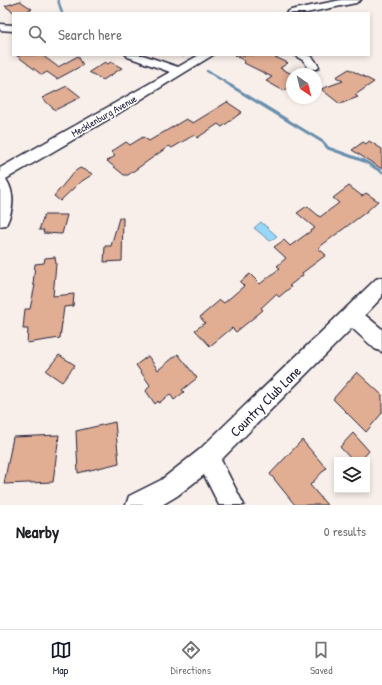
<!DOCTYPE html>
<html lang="en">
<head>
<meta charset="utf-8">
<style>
  :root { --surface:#fff; --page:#f2f2f2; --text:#202124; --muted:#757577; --line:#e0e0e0; --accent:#111827 }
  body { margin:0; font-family:"Patrick Hand",sans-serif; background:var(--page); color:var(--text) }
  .controls { position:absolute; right:12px; bottom:12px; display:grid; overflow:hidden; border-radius:0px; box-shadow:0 2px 6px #0003 }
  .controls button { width:36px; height:36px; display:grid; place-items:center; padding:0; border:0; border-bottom:1px solid var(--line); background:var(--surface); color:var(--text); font:20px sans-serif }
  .compass { position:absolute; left:286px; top:68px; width:36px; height:36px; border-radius:50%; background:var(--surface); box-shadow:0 2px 6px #0003; rotate:145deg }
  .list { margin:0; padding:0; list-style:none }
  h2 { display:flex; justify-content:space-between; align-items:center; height:52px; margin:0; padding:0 16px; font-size:17px }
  h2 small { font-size:13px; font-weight:400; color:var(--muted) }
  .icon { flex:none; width:22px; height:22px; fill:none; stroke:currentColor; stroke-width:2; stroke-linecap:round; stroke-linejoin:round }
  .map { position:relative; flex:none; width:382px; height:505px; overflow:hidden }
  .search { position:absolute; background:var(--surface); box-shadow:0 2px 6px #0003; left:12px; right:12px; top:12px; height:44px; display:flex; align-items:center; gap:10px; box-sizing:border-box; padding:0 14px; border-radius:0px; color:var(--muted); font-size:15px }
  .sheet { height:124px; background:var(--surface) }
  nav { display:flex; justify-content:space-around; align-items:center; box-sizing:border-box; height:56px; border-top:1px solid var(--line); background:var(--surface); font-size:11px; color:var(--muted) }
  nav a { display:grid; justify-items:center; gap:2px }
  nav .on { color:var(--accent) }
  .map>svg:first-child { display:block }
</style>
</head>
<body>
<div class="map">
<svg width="382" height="505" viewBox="0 0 382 505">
  <rect width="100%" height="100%" fill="#f9efea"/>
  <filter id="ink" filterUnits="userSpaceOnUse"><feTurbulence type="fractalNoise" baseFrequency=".025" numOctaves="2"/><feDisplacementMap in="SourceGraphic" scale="8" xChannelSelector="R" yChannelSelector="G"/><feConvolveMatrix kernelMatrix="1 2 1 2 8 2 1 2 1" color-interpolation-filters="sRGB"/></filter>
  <g filter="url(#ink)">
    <path fill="#97d7f9" stroke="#688fad" d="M261,222l16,14 -7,5 -16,-13z"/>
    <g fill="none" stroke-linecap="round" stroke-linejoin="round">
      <path stroke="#688fad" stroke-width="2.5" d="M58,0l4,13
        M181,55l2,1
        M207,71l26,16"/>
      <path stroke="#688fad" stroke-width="3" d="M231,86l92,56 5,6 36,13 18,11"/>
    </g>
    <path fill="#e1ae94" stroke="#22223b" d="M20,1l12,8 -10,4h-7l-10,-7z
      M16,55h26l16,12 20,-11 5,9 -26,14 -10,-7 -5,3z
      M234,55h37l17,8 -8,5 12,6v11l-8,6 -18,-10 6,-4 -28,-14 1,-2z
      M105,62l3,2 3,-2 11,6 -19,12 -14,-8z
      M349,69l25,13 -19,13 3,2 -18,7 -19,-15 22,-8 -7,-4z
      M67,86l14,11 -26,13 -13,-12z
      M227,102l15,10 -20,15 -4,-3 -21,14 -3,-3 -22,13 -3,-2 -41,29h-4l-17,-14 8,-5 -4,-4 15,-10 4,3 13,-8 6,4 37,-22 7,4z
      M369,141l13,8v20l-30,-19 11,-8 3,2z
      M80,168l13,6 -14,9 -19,18 -6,-5 20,-24z
      M349,186l13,10 4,-3 12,8 -12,11 -48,36 8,7 -24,18 1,2 -14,11 2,1 -12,10 -3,-3 -15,14 2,2 -27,22 -4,-4 -22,18 -15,-16 10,-7 -5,-6 20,-17 4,3 20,-17 -4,-4 10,-8 10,10 20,-16 -3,-2 9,-8 -12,-11 10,-7 6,6 25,-18 -18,-15 10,-7 13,11 19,-14 -6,-5z
      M44,215h23l-5,19 -19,-1 1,-3h-5z
      M119,218h4l-1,43 -18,1 1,-16h6z
      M55,257l1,7 -3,32 21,-2 -1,12 -9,1 -4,31 -33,5 1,-14h-5l2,-20h5l5,-24h-2l2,-21 9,-1 1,-5z
      M178,354l19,24 -15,12 2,2 -10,8 -4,-6 -11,9 -1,-2 -3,3 -9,-13 4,-6 -14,-20 12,-9 10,14z
      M59,355l16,10 -13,17 -16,-11z
      M357,372l25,23v18l-16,19 -33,-33z
      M115,422l4,41 -41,10 -2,-42z
      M353,433l16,18 -8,9h-9l-12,-13z
      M59,435l-6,47 -49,2 9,-47z
      M302,440l24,28 -16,17 17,20h-32l-25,-31z"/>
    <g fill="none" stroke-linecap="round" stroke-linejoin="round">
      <g stroke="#22223b" stroke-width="3">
        <path id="minor" d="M341,0h20l-5,3 -50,10h-20l5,-3z
          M0,24l13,1v6l-13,-1z
          M126,55h17l35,12 21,-12h14l-99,61 -108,63c9,14 8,30 0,46l-6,1v-58l170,-96 -42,-15z
          M294,55c15,0 18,-2 25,12l-2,2h-8l-5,-8z
          M382,277v20l-17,18 17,14v23l-7,-3 -23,-21 -131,132 23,45h-25l-15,-30 -27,21 -15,9h-36l3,-9 32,-16 38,-30 177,-171z"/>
      </g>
      <use href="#minor" fill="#fff" fill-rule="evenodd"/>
    </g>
  </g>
  <g text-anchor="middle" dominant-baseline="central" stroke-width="3" stroke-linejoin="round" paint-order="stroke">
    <g font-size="10" fill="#22223b" stroke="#fff">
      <text transform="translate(104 116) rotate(-30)">Mecklenburg Avenue</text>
    </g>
    <g font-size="14" fill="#22223b" stroke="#fff">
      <text transform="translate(265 401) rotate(-45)">Country Club Lane</text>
    </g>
  </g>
</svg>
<div class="controls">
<button><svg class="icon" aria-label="layers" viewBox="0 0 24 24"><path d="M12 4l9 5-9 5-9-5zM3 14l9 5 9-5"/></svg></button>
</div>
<svg class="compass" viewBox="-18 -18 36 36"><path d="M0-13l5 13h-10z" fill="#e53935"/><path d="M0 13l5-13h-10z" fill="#757577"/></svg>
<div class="search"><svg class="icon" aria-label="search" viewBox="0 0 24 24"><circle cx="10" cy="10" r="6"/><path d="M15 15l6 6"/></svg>Search here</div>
</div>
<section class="sheet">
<h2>Nearby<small>0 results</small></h2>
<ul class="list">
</ul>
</section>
<nav>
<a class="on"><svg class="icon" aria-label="map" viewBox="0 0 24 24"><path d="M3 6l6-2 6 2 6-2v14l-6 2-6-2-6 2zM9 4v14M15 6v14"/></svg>Map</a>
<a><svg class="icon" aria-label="directions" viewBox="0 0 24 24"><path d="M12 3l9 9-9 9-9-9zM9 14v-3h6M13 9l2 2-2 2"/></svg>Directions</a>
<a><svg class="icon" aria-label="saved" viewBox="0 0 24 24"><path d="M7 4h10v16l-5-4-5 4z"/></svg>Saved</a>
</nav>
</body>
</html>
